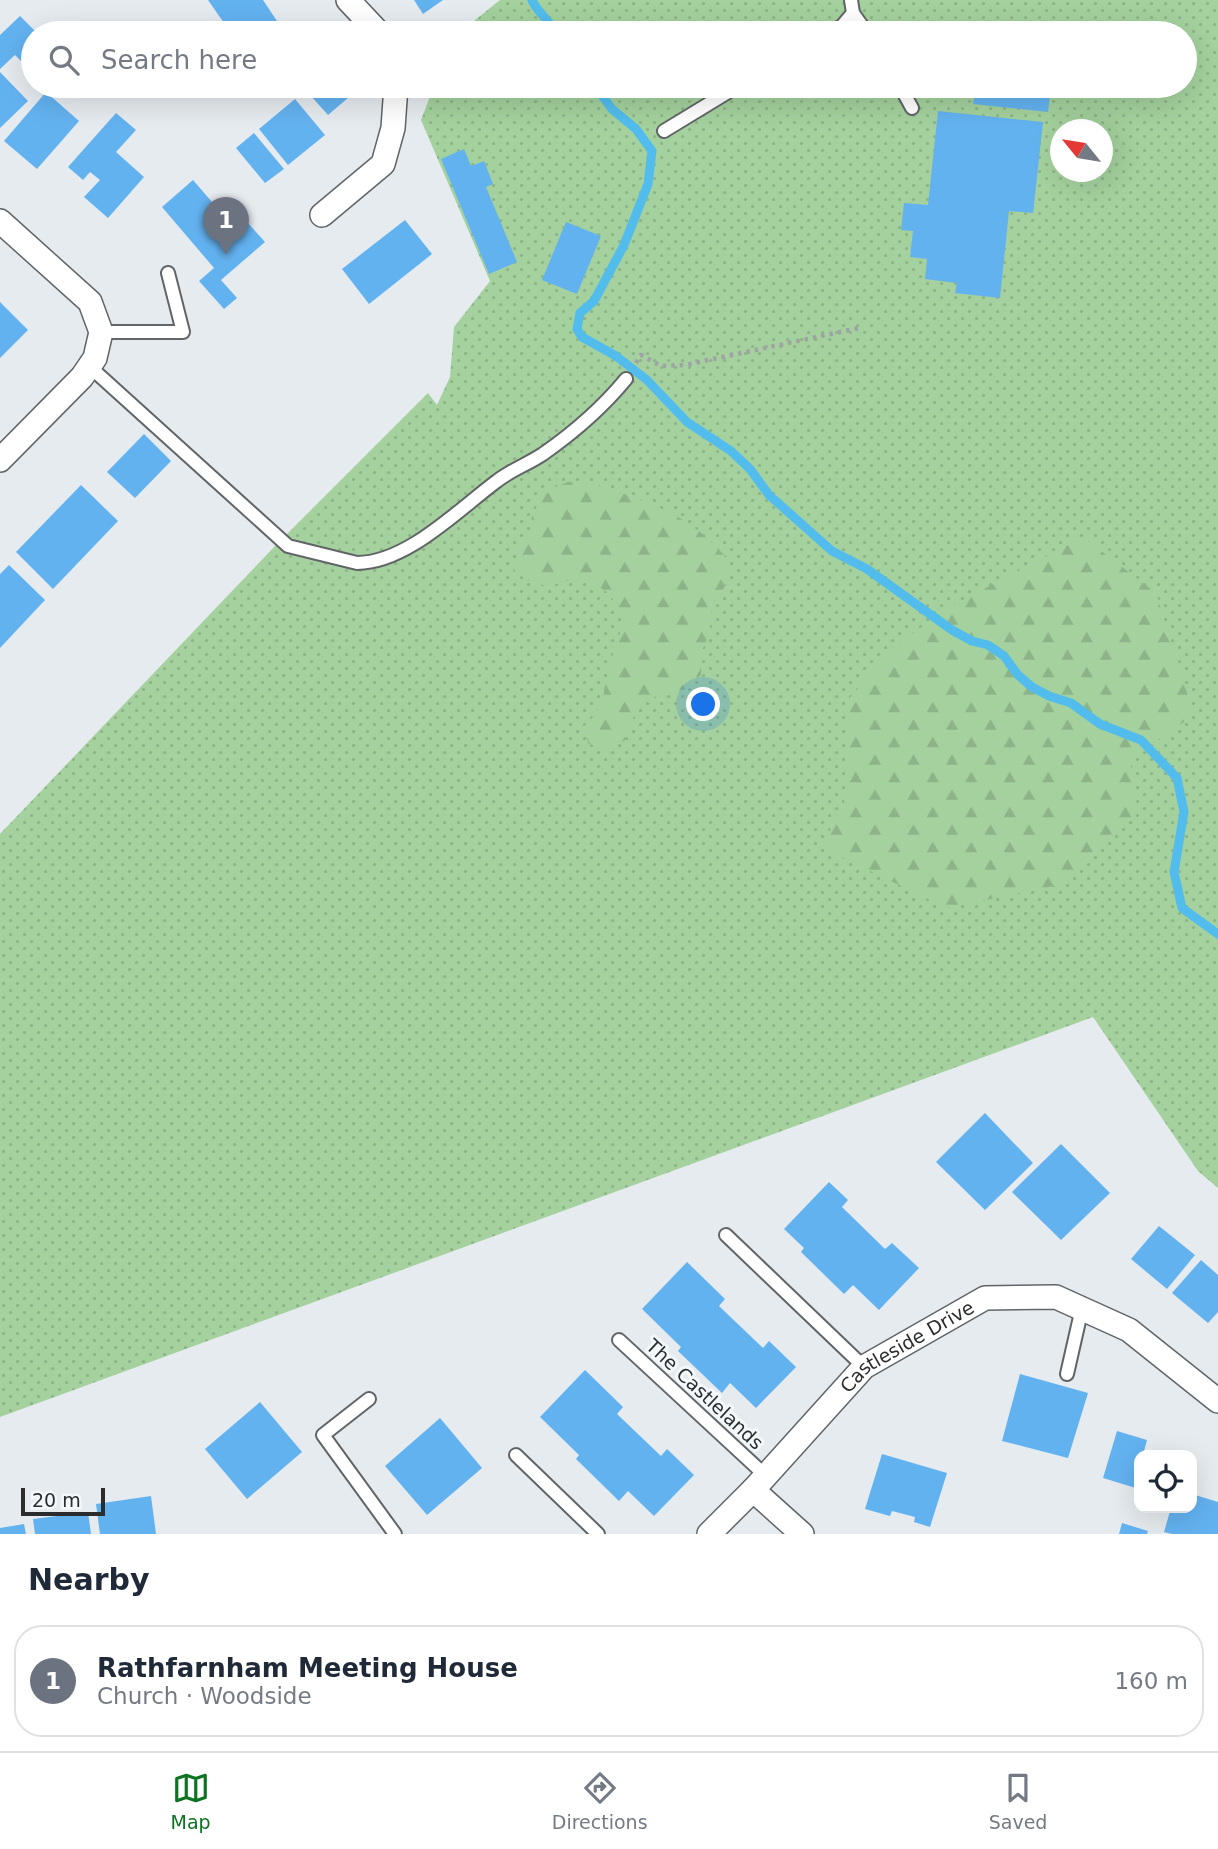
<!DOCTYPE html>
<html lang="en">
<head>
<meta charset="utf-8">
<style>
  :root { --surface:#fff; --page:#f6f6f7; --text:#1f2937; --muted:#747a83; --line:#e0e1e3; --accent:#0d7222 }
  body { margin:0; font-family:"DejaVu Sans",sans-serif; background:var(--page); color:var(--text) }
  .controls { position:absolute; right:21px; bottom:21px; display:grid; overflow:hidden; border-radius:14px; box-shadow:0 7px 28px #0002 }
  .controls button { width:63px; height:63px; display:grid; place-items:center; padding:0; border:0; border-bottom:2px solid var(--line); background:var(--surface); color:var(--text); font:35px sans-serif }
  .compass { position:absolute; left:1050px; top:119px; width:63px; height:63px; border-radius:50%; background:var(--surface); box-shadow:0 7px 28px #0002; rotate:300deg }
  .scale { position:absolute; left:21px; bottom:18px; width:84px; box-sizing:border-box; padding-left:7px; border:4px solid #2a2c2d; border-top:0; font-size:19px; line-height:24px; white-space:nowrap; color:#2a2c2d; -webkit-text-stroke:5px #f3f8fc; paint-order:stroke }
  .you { position:absolute; left:704px; top:705px; width:24px; height:24px; margin:-18px; border:5px solid #fff; border-radius:50%; background:#1a73e8; box-shadow:0 0 0 10px #1a73e833 }
  .badge { display:grid; place-items:center; width:46px; height:46px; border-radius:50%; background:var(--accent); color:#fff; font-size:23px; font-weight:700 }
  .pin { position:absolute; translate:-50% -58px; filter:drop-shadow(0 2px 4px #0008) }
  .pin::after { content:''; position:absolute; top:37px; width:24px; height:21px; background:inherit; clip-path:polygon(0 0,100% 0,50% 100%) }
  .list { margin:0; padding:0; list-style:none }
  h2 { display:flex; justify-content:space-between; align-items:center; height:91px; margin:0; padding:0 28px; font-size:30px }
  h2 small { font-size:23px; font-weight:400; color:var(--muted) }
  .list li { display:grid; grid-template-columns:46px 1fr auto; gap:21px; align-items:center; box-sizing:border-box; height:112px; margin:0 14px 14px; padding:0 14px; border:2px solid var(--line); border-radius:28px }
  .list b { display:block; font-size:26px; white-space:nowrap }
  .list p { margin:0; font-size:23px; white-space:nowrap; color:var(--muted) }
  .list em { font-size:23px; font-style:normal; color:var(--muted) }
  .icon { flex:none; width:38px; height:38px; fill:none; stroke:currentColor; stroke-width:2; stroke-linecap:round; stroke-linejoin:round }
  .map { position:relative; flex:none; width:1218px; height:1534px; overflow:hidden }
  .search { position:absolute; background:var(--surface); box-shadow:0 7px 28px #0002; left:21px; right:21px; top:21px; height:77px; display:flex; align-items:center; gap:18px; box-sizing:border-box; padding:0 24px; border-radius:38px; color:var(--muted); font-size:26px }
  .sheet { height:217px; background:var(--surface) }
  nav { display:flex; justify-content:space-around; align-items:center; box-sizing:border-box; height:98px; border-top:2px solid var(--line); background:var(--surface); font-size:19px; color:var(--muted) }
  nav a { display:grid; justify-items:center; gap:4px }
  nav .on { color:var(--accent) }
  .map>svg:first-child { display:block }
</style>
</head>
<body>
<div class="map">
<svg width="1218" height="1534" viewBox="0 0 1218 1534">
  <defs>
    <pattern id="grass-dots" width="8" height="8" patternUnits="userSpaceOnUse" patternTransform="scale(1.75)"><rect width="8" height="8" fill="#a4d19d"/><path d="M2 2h.1M6 6h.1" fill="none" stroke="#8db488" stroke-width="1.8" stroke-linecap="round"/></pattern>
    <pattern id="forest-firs" width="22" height="20" patternUnits="userSpaceOnUse" patternTransform="scale(1.75)"><rect width="22" height="20" fill="#a4d19d"/><path d="M5 1l3.5 6h-7zM16 11l3.5 6h-7z" fill="#8db488"/></pattern>
  </defs>
  <rect width="100%" height="100%" fill="#e6ebef"/>
  <path fill="url(#grass-dots)" fill-rule="evenodd" d="M500,0h718v1188l-20,-17 -105,-154 -1093,400v-583l278,-291 150,-150 9,12 13,-28 4,-50 36,-46 -69,-161 13,-34h751v-53h-726zM1060,130h42v42h-42z"/>
  <path fill="url(#forest-firs)" d="M584,481c57,18 109,32 146,82l-5,23 -13,24 -3,23 -7,18 -1,24 -14,14 -22,4 -23,9 -13,23 -4,15 -15,10 -21,-6 -7,-16c28,-23 19,-40 29,-68 3,-10 8,-21 10,-31 3,-27 -21,-50 -46,-49 -11,0 -22,7 -32,5 -12,-2 -20,-7 -29,-14l6,-27 10,-12 2,-16 9,-18 12,-10 15,-6z
    M1083,537l73,56 38,122 -64,44 8,54 -79,72 -112,23 -127,-61 24,-40 4,-107 47,-55 64,-43z"/>
  <g fill="none" stroke-linecap="round" stroke-linejoin="round">
    <path stroke="#52bdec" stroke-width="9" d="M532,0c3,9 19,23 25,33
      M595,86l17,23 24,20 16,22 -4,33 -24,61 -30,56 -14,12 -3,16 5,8 34,19 31,24 40,42 44,29 19,18 19,26 63,56 35,18 85,61 20,11 16,4 16,11 14,19 14,12 17,9 22,7 29,21 41,16 36,38 7,34 -10,60 8,36 36,26"/>
  </g>
  <path fill="#63b2f0" d="M208,0h55l22,33h-54z
    M414,0h29l-20,14z
    M20,16l17,17h-4v17l-11,12 -7,-7 -15,14v-34z
    M0,72l28,29 -28,27z
    M302,86h60l-34,29z
    M976,86h75l-3,26 -75,-8z
    M46,92l33,29 -42,48 -33,-28z
    M295,99l30,36 -37,30 -29,-36z
    M938,111l105,11 -10,91 -24,-2 -9,87 -45,-5 2,-10 -32,-4 2,-20 -17,-2 3,-26 -12,-1 3,-27 24,2z
    M116,113l20,17 -20,22 28,25 -36,41 -24,-21 16,-17 -10,-8 -7,8 -15,-13z
    M254,133l30,36 -19,14 -29,-35z
    M464,149l7,17 13,-5 9,23 -7,3 31,75 -28,12 -48,-115z
    M193,180l44,51 10,-9 18,20 -44,38 16,18 -13,11 -25,-28 15,-13 -52,-61z
    M405,220l27,34 -63,50 -27,-35z
    M566,222l35,14 -24,58 -35,-14z
    M0,302l28,28 -28,28z
    M144,434l27,27 -36,37 -28,-26z
    M81,485l37,36 -65,68 -37,-37z
    M9,565l36,35 -45,48v-74z
    M985,1113l48,50 -48,47 -49,-48z
    M1061,1144l49,49 -49,47 -49,-48z
    M829,1182l19,18 -6,7 43,42 7,-6 27,25 -40,42 -26,-25 -9,9 -43,-42 3,-4 -20,-19z
    M1159,1226l36,29 -28,34 -36,-30z
    M1201,1260l17,15v37l-10,11 -36,-30z
    M687,1262l38,37 -6,7 44,42 6,-7 27,26 -40,41 -26,-25 -8,10 -44,-42 3,-4 -39,-38z
    M585,1370l38,37 -6,7 44,42 6,-7 27,26 -40,41 -26,-25 -9,10 -43,-42 3,-4 -39,-38z
    M1020,1374l68,19 -20,65 -66,-17z
    M260,1402l42,50 -55,47 -42,-50z
    M440,1418l42,50 -55,47 -42,-49z
    M1117,1431l30,9 -4,15h-4v34l-36,-11z
    M882,1454l65,19 -17,54 -16,-5 1,-5 -23,-6 -2,5 -25,-7z
    M1192,1494l26,8v32h-46l-8,-2 7,-24h21z
    M151,1496l5,38h-56l-4,-30z
    M88,1512l3,22h-56l-2,-15z
    M1122,1523l26,8 -1,3h-28z
    M24,1524l2,10h-26v-6z"/>
  <g fill="none" stroke-linecap="round" stroke-linejoin="round">
    <g stroke="#616568" stroke-width="16">
      <path id="service" d="M851,0l2,13 14,20
        M829,33l13,-7 11,-13
        M900,86l12,22
        M664,131l74,-45
        M101,332h82l-15,-59
        M89,366l199,180 69,17c50,0 102,-54 140,-82 14,-11 31,-17 46,-27 30,-21 60,-47 83,-75
        M726,1235l138,132
        M619,1340l147,136
        M1067,1374l15,-66
        M369,1399l-46,36 72,99
        M516,1455l82,79"/>
    </g>
    <g stroke="#616568" stroke-width="26">
      <g id="minor">
        <path d="M348,0l31,33"/>
        <path d="M322,215l61,-51 10,-36 3,-42"/>
        <path d="M0,221l90,81 11,30 -6,26 -13,19 -82,83"/>
        <path d="M753,1490l49,44"/>
        <path id="s1" d="M709,1534l44,-44 111,-123 121,-69 71,-1 73,33 89,71"/>
      </g>
    </g>
    <path stroke="#9fa3a6" stroke-width="4.5" stroke-dasharray="3.5 5" stroke-linecap="butt" d="M636,363l5,-8 20,11 24,-1 174,-37"/>
    <use href="#service" stroke="#fff" stroke-width="12"/>
    <use href="#minor" stroke="#fff" stroke-width="23"/>
  </g>
  <g text-anchor="middle" dominant-baseline="central" stroke-width="6" stroke-linejoin="round" paint-order="stroke">
    <g font-size="19" fill="#2a2c2d" stroke="#f3f8fc">
      <text stroke="none"><textPath href="#s1" startOffset="275">Castleside Drive</textPath></text>
      <text transform="translate(705 1394) rotate(43)">The Castlelands</text>
    </g>
  </g>
</svg>
<div class="controls">
<button><svg class="icon" aria-label="locate" viewBox="0 0 24 24"><circle cx="12" cy="12" r="6"/><path d="M12 2v4M12 18v4M2 12h4M18 12h4"/></svg></button>
</div>
<svg class="compass" viewBox="-18 -18 36 36"><path d="M0-13l5 13h-10z" fill="#e53935"/><path d="M0 13l5-13h-10z" fill="#747a83"/></svg>
<div class="scale">20 m</div>
<div class="you"></div>
<div class="pin badge" style="left:226px;top:255px;background:#6b7280">1</div>
<div class="search"><svg class="icon" aria-label="search" viewBox="0 0 24 24"><circle cx="10" cy="10" r="6"/><path d="M15 15l6 6"/></svg>Search here</div>
</div>
<section class="sheet">
<h2>Nearby<small></small></h2>
<ul class="list">
<li><span class="badge" style="background:#6b7280">1</span><div><b>Rathfarnham Meeting House</b><p>Church · Woodside</p></div><em>160 m</em></li>
</ul>
</section>
<nav>
<a class="on"><svg class="icon" aria-label="map" viewBox="0 0 24 24"><path d="M3 6l6-2 6 2 6-2v14l-6 2-6-2-6 2zM9 4v14M15 6v14"/></svg>Map</a>
<a><svg class="icon" aria-label="directions" viewBox="0 0 24 24"><path d="M12 3l9 9-9 9-9-9zM9 14v-3h6M13 9l2 2-2 2"/></svg>Directions</a>
<a><svg class="icon" aria-label="saved" viewBox="0 0 24 24"><path d="M7 4h10v16l-5-4-5 4z"/></svg>Saved</a>
</nav>
</body>
</html>
